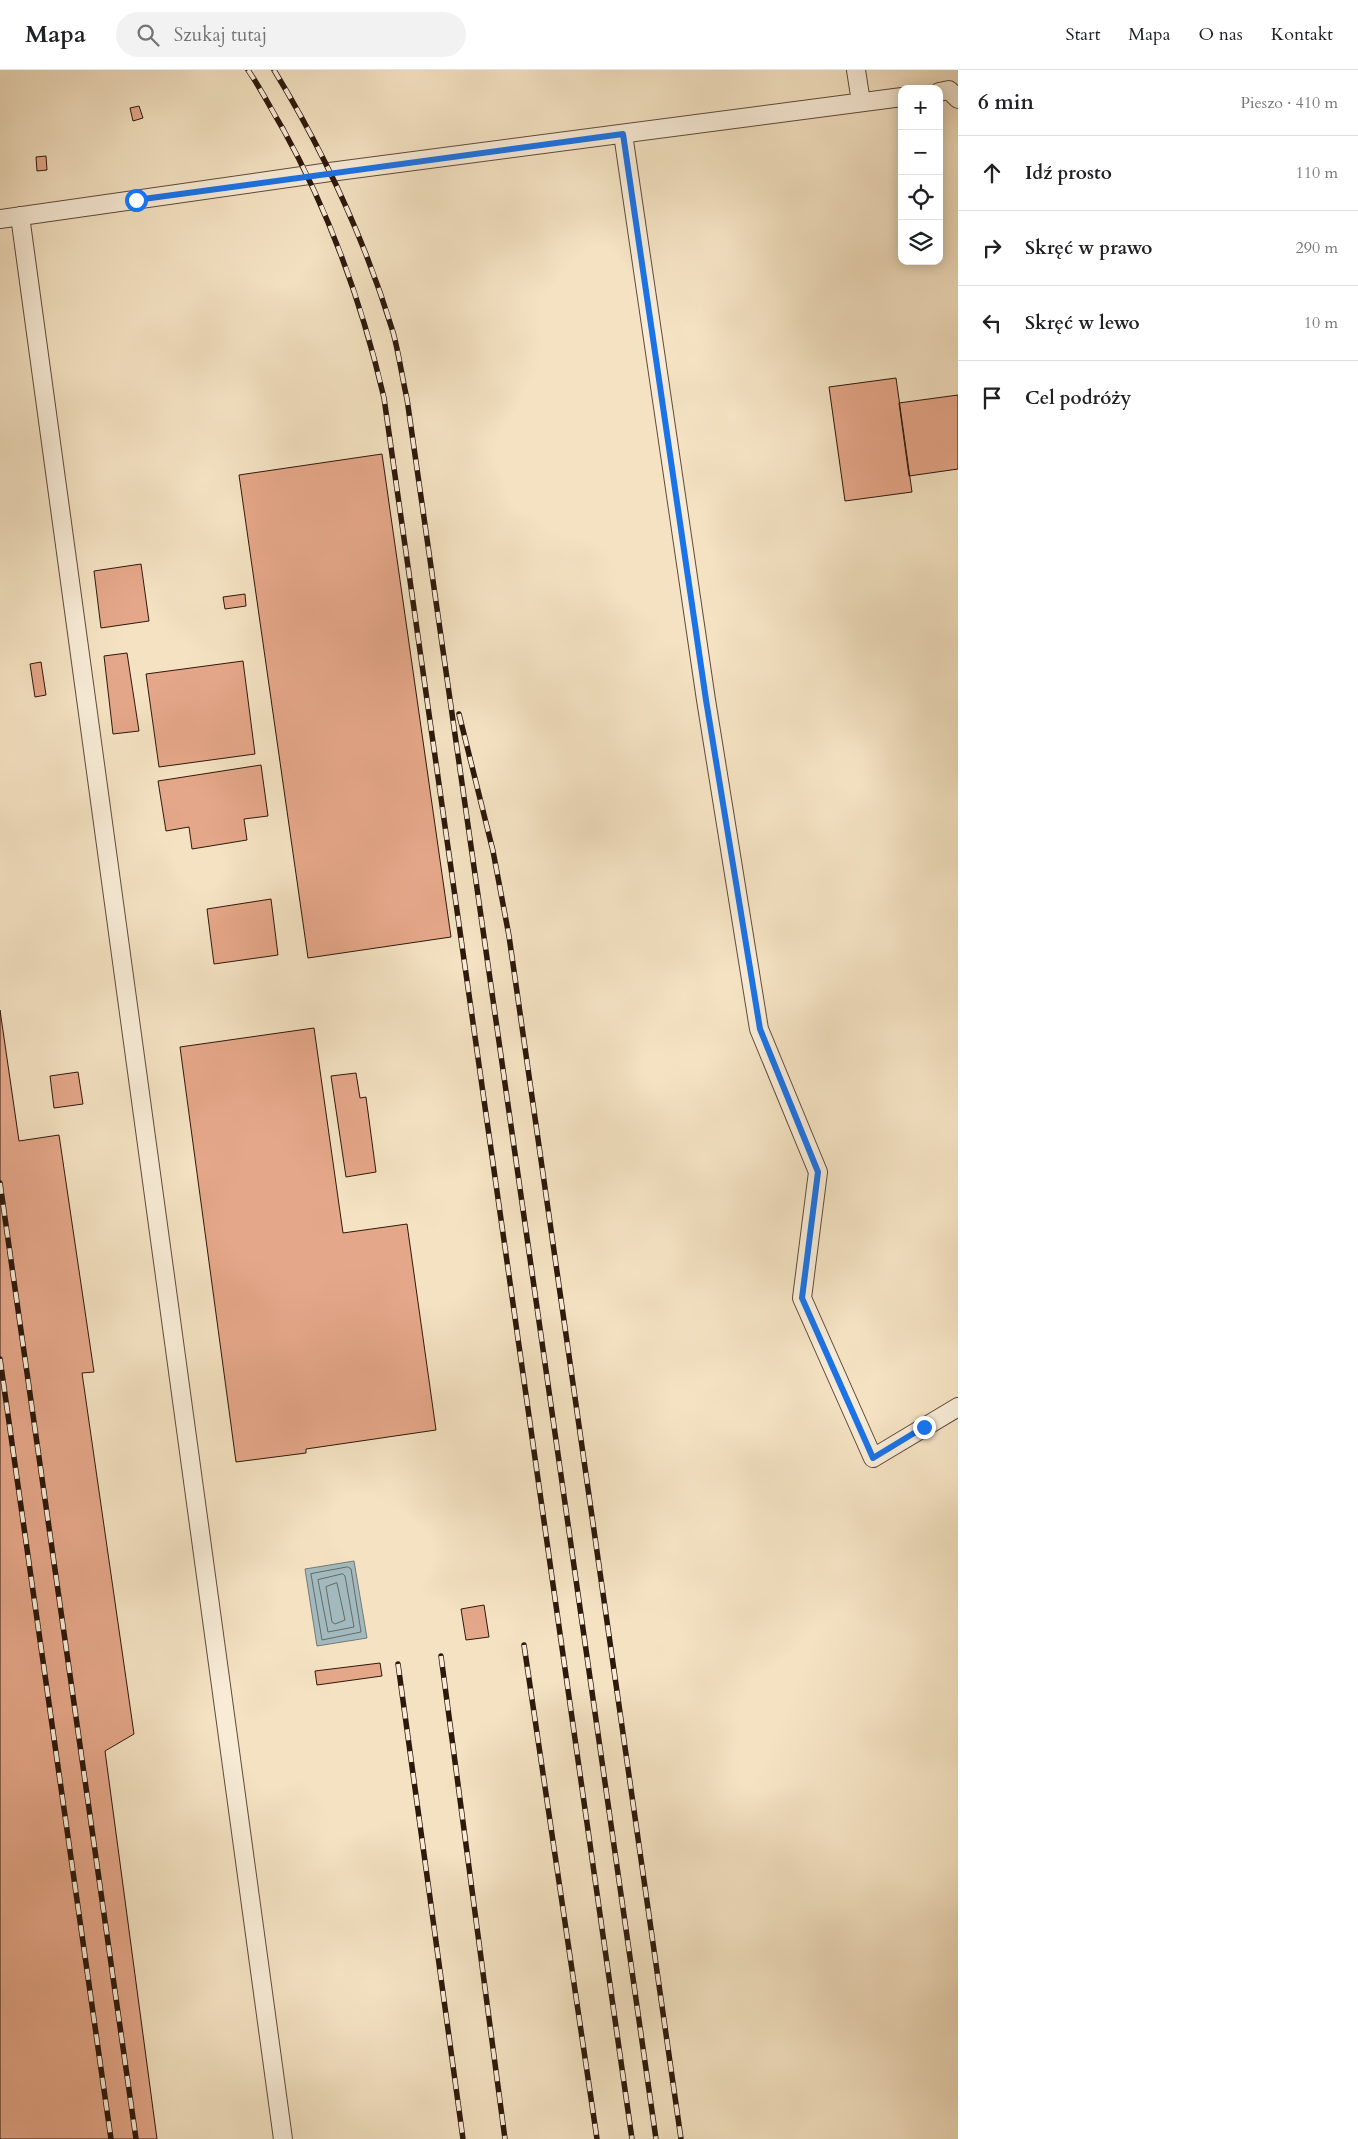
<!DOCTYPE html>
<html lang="pl">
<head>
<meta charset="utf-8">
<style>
  :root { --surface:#fff; --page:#f2f2f2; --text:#202124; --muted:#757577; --line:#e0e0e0 }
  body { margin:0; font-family:Cardo,serif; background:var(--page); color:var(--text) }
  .controls { position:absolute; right:15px; top:15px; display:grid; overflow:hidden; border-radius:10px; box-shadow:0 2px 12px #0003 }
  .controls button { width:45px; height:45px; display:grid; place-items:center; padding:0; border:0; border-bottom:1px solid var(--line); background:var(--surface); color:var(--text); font:25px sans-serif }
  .stop { position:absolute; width:15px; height:15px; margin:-11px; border:4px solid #1a73e8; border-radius:50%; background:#fff }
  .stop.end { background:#1a73e8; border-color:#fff; box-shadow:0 1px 5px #0008 }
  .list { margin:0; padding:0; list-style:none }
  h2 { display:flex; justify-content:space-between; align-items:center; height:65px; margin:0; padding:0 20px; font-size:21px }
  h2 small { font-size:16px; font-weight:400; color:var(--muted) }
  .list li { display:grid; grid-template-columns:32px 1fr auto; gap:15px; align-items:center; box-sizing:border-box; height:75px; padding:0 20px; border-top:1px solid var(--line) }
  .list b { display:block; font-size:19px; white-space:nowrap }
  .list em { font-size:16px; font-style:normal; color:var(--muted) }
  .icon { flex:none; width:28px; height:28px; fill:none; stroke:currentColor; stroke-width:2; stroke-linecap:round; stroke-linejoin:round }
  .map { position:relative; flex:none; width:958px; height:2069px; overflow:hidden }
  header { display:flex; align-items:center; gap:30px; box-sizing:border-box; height:70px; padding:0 25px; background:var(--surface); border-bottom:1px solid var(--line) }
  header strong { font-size:24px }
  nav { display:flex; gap:28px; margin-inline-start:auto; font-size:18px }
  .search { width:350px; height:45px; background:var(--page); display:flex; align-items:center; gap:12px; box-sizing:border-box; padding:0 18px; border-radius:28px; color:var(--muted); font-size:19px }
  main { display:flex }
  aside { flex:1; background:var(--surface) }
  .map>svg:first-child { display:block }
</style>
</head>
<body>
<header>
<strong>Mapa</strong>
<div class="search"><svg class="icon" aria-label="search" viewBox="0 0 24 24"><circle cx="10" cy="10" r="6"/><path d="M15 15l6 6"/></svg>Szukaj tutaj</div>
<nav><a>Start</a><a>Mapa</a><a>O nas</a><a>Kontakt</a></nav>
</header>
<main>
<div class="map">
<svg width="958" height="2069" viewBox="0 0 958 2069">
  <rect width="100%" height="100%" fill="#f4e2c2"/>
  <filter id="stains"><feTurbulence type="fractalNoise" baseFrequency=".004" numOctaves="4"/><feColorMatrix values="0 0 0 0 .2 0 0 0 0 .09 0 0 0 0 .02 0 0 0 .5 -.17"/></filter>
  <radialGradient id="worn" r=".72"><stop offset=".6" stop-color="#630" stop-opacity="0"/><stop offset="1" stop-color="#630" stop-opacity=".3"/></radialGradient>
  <path fill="#a2babe" stroke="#737977" d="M354,1491l13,77 -50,8 -12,-77z"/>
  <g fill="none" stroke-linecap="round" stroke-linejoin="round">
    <path stroke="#686965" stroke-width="1" d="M348,1497l3,2 10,63 -39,8 -11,-66z
      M343,1504l2,2 9,51 -26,5 -10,-52z
      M337,1513l8,37 -10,4 -3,-2 -6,-35z"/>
  </g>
  <path fill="#e5a789" stroke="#2d180c" d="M139,36l4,12 -10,3 -3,-13z
    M46,86l1,14 -10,1 -1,-14z
    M896,308l16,114 -67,9 -16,-114z
    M958,325v74l-49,7 -10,-73z
    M382,384l69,483 -143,21 -69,-483z
    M141,494l8,57 -48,7 -7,-57z
    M245,524l1,12 -21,3 -2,-12z
    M127,583l12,78 -26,3 -9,-78z
    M243,591l12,93 -96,13 -13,-93z
    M41,592l5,33 -11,2 -5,-33z
    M261,695l7,51 -24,3 3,21 -55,9 -3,-22 -23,4 -8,-50z
    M271,829l7,56 -64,9 -7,-55z
    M0,940l19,131 40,-6 35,237 -12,1 52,361 -29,17 52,388h-157z
    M314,958l29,205 64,-9 29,206 -130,19v4l-70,9 -56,-415z
    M78,1002l5,32 -29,4 -4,-32z
    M356,1003l4,25 6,-1 10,75 -30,5 -15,-101z
    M484,1535l5,32 -23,3 -5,-31z
    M380,1593l2,13 -65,9 -2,-14z"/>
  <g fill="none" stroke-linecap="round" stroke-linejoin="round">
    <g stroke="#5f4a3a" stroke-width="20">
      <path id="lane" d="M856,0l5,32
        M939,22l10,-2 9,9
        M623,64l83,566 53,329 59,143 -16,126 71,160 85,-51
        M20,146l263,1923
        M0,149l330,-47 572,-75"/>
    </g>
    <use href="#lane" stroke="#f8ecd7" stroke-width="18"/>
    <g stroke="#2d180c" stroke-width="5.5">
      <path id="rail" d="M248,0c13,19 23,39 35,59 47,85 79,174 101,269l248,1741
        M274,0c50,82 91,170 119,262 6,22 9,45 14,67l249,1740
        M459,644l34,137 16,85 172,1203
        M0,1113l136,956
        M0,1289l111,780
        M524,1575l73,494
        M441,1586l64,483
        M398,1594l65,475"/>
    </g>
    <use href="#rail" stroke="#f8ecd7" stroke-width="4" stroke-dasharray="11" stroke-linecap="butt"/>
  </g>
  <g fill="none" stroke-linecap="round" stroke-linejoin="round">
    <path stroke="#1a73e8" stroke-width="6" d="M136,130l487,-66 83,566 54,329 58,143 -16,126 71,160 51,-31"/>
  </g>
  <rect width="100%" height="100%" filter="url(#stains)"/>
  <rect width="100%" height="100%" fill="url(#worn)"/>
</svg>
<div class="controls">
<button>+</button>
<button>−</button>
<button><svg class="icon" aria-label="locate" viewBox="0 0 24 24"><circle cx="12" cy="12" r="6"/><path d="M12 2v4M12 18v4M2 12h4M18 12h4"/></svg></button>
<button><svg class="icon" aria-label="layers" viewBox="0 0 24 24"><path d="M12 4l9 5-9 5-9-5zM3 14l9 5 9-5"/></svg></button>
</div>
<div class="stop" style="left:136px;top:130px"></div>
<div class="stop end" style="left:924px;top:1357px"></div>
</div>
<aside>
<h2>6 min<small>Pieszo · 410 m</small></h2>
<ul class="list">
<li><svg class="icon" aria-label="ahead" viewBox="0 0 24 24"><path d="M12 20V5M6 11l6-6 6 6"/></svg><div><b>Idź prosto</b></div><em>110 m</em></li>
<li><svg class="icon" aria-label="right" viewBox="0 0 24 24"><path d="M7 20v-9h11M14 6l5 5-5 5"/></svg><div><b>Skręć w prawo</b></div><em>290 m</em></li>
<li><svg class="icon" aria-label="left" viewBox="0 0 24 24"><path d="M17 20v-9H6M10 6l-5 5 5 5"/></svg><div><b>Skręć w lewo</b></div><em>10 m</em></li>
<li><svg class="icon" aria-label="arrive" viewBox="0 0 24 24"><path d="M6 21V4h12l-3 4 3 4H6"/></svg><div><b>Cel podróży</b></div></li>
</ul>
</aside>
</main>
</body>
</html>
